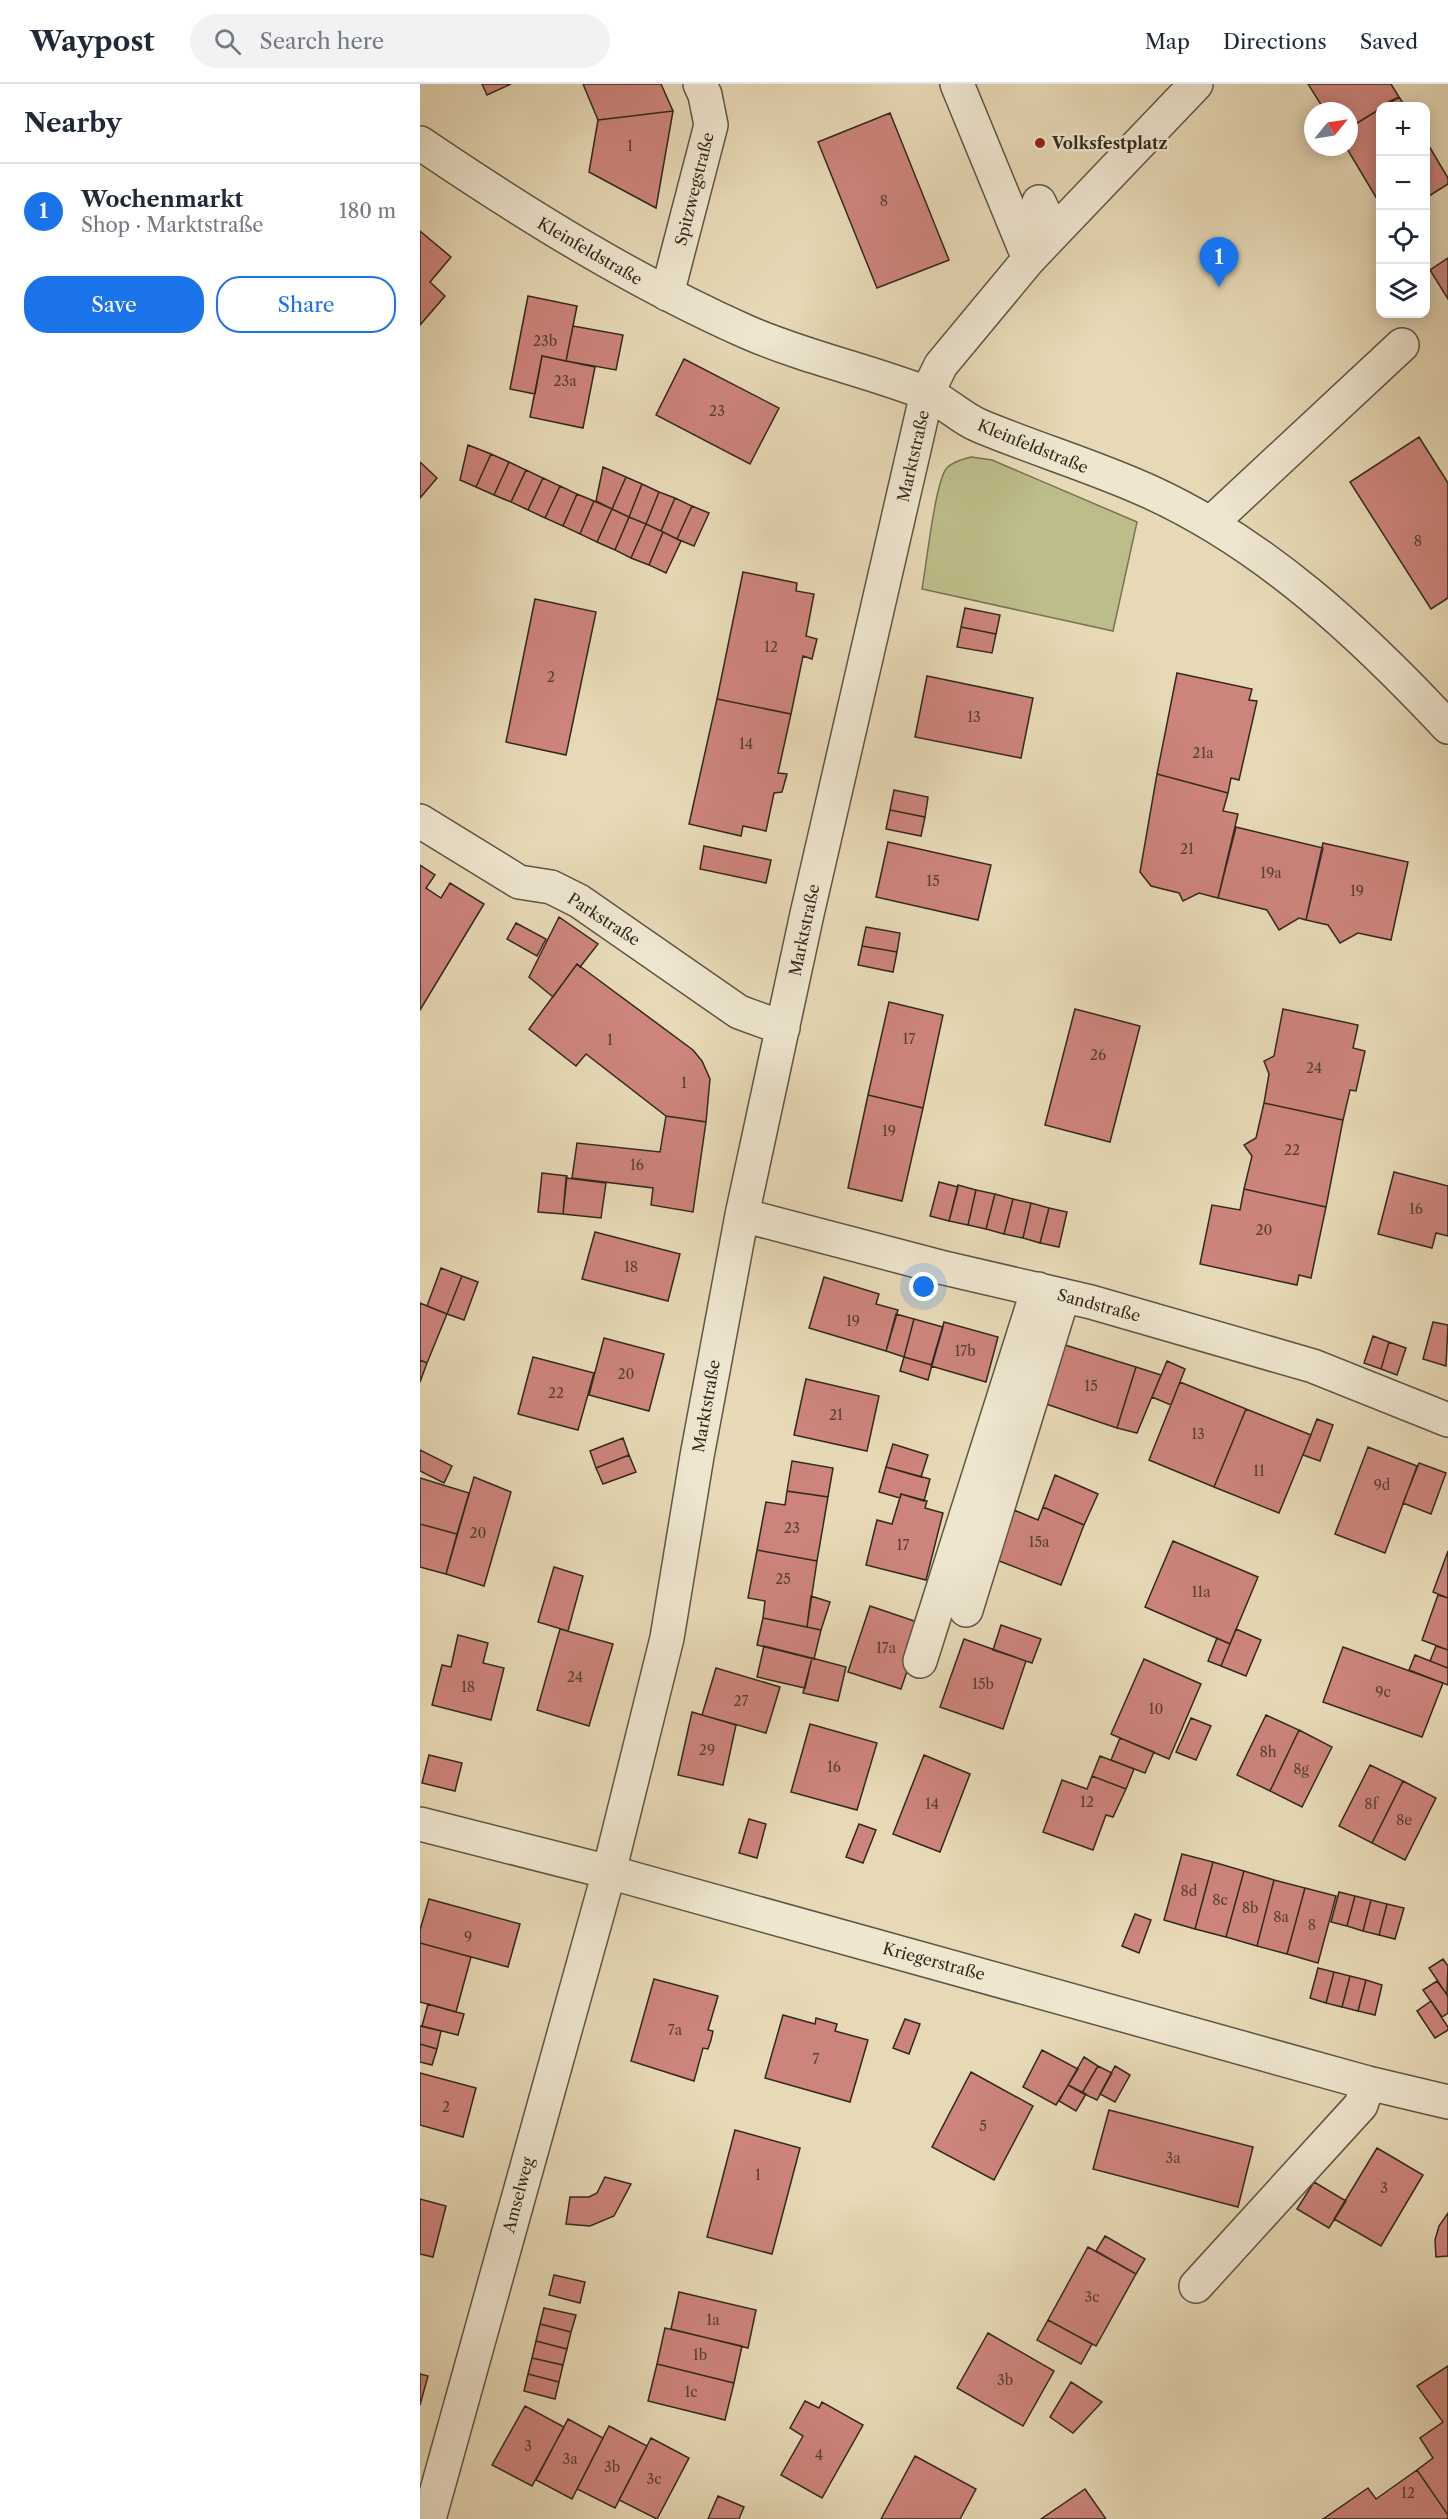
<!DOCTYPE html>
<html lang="en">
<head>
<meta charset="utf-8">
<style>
  :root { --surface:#fff; --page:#f2f2f3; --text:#1f2937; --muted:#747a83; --line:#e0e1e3; --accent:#1a73e8 }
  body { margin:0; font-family:"Libre Caslon Text",serif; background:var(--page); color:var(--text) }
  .controls { position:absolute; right:18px; top:18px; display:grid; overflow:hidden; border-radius:12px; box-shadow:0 3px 15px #0003 }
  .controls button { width:54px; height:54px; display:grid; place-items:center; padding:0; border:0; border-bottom:2px solid var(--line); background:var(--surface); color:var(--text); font:30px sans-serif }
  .compass { position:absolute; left:884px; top:18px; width:54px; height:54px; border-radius:50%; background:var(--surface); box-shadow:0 3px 15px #0003; rotate:60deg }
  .you { position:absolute; left:504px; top:1203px; width:21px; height:21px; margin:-15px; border:4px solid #fff; border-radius:50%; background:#1a73e8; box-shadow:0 0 0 9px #1a73e833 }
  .badge { display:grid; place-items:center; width:39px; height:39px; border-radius:50%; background:var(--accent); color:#fff; font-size:20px; font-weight:700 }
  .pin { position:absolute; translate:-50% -50px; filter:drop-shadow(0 2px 3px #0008) }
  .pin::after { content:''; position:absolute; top:32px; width:21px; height:18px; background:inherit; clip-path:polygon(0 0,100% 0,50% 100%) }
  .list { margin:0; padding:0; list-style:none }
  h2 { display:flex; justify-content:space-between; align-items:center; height:78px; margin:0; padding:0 24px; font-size:26px }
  h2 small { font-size:20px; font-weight:400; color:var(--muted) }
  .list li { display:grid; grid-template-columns:39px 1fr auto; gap:18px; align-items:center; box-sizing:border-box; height:96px; padding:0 24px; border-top:2px solid var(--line) }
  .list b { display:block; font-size:22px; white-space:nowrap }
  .list p { margin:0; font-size:20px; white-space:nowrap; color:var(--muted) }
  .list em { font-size:20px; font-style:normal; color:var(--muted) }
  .actions { display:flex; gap:12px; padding:18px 24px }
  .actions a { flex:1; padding:14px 0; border:2px solid var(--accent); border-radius:24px; text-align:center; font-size:21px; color:var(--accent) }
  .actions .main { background:var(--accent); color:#fff }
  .icon { flex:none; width:33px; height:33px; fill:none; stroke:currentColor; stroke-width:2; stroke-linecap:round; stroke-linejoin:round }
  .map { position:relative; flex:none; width:1028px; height:2435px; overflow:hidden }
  header { display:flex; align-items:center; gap:36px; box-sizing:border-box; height:84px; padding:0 30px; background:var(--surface); border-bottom:2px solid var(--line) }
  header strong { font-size:28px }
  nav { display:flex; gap:33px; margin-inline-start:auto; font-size:21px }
  .search { width:420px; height:54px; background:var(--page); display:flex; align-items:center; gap:15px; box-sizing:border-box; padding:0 21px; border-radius:33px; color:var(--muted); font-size:22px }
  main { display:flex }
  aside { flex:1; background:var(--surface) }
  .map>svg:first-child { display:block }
</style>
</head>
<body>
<header>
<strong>Waypost</strong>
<div class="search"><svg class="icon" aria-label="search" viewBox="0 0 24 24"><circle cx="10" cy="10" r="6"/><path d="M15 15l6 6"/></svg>Search here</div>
<nav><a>Map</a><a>Directions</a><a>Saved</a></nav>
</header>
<main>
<aside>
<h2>Nearby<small></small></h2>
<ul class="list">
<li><span class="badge">1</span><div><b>Wochenmarkt</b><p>Shop · Marktstraße</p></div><em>180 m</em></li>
</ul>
<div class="actions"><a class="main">Save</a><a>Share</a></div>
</aside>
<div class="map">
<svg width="1028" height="2435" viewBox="0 0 1028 2435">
  <rect width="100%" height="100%" fill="#e7d9b6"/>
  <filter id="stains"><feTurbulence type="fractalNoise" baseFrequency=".00333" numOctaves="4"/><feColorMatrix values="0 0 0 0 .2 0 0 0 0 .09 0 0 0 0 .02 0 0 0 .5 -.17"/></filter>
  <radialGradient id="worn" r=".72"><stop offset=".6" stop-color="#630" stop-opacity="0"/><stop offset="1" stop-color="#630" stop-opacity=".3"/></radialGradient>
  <path fill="#bdbd89" stroke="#777354" stroke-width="1.5" d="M551,373l21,3 145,62 -24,109 -191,-42c4,-22 13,-105 24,-120 5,-7 17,-10 25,-12z"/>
  <path fill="#cd847c" stroke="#31291f" stroke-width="1.5" d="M62,0h29l-24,11z
    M163,0h78l12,27 -75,9z
    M888,0h83l8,13 -19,9v3l-31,19v-17h-24z
    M979,13l6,9h-20z
    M960,25v95l-34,-57h3v-19z
    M253,27l-17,97 -67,-36 9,-52z
    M470,29l59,147 -72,28 -59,-146z
    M1006,57l22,37v6l-22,14z
    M0,147l31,26 -21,25 15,14 -25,29z
    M1028,174v41l-18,-29z
    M108,212l49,10 -11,55 -24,-5 -7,38 -25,-5z
    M153,242l50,9 -7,35 -50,-9z
    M122,272l53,11 -12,61 -53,-11z
    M264,275l95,49 -29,56 -94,-49z
    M999,353l29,46v115l-17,11 -81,-127z
    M48,361l23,9 -15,33 -16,-7z
    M71,370l18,8 -15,33 -18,-8z
    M0,378l17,16 -17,20z
    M89,378l17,8 -15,32 -17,-7z
    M183,383l23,10 -14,32 -16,-8z
    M106,386l17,8 -15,32 -17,-8z
    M206,393l16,7 -13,33 -17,-8z
    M123,394l17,8 -15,32 -17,-8z
    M222,400l17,8 -13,32 -17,-7z
    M140,402l17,8 -14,32 -18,-8z
    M239,408l16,6 -14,33 -15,-7z
    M157,410l17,7 -14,33 -17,-8z
    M255,414l17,8 -15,33 -16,-8z
    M174,417l18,8 -15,33 -17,-8z
    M272,422l17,7 -15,33 -17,-7z
    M192,425l17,8 -14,33 -18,-8z
    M209,433l17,7 -15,34 -16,-8z
    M226,440l17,8 -14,33 -18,-7z
    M243,448l18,9 -15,32 -17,-8z
    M323,488l54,11 -1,8 18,3 -8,42 11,3 -5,20 -9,-3 -12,58 -74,-15z
    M115,515l61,13 -30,143 -60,-13z
    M545,524l35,7 -4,19 -35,-7z
    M541,543l35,7 -4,19 -35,-6z
    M757,589l75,16 -3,11 8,1 -18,79 -8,-2 -3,15 -71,-19z
    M507,592l106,22 -12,60 -106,-21z
    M297,615l74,15 -13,59 9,1 -5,18 -8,1 -8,38 -23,-5 -2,10 -52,-12z
    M737,690l71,19 -5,18 15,3 -20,84 -19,-5 -16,8 -4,-8 -28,-7 -11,-14z
    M474,706l34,7 -3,20 -35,-7z
    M470,726l35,7 -4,19 -35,-7z
    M816,743l87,21 -17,72 -7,-2 -20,12 -12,-20 -49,-12z
    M468,758l103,23 -13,55 -102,-23z
    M903,759l85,19 -17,78 -33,-7 -18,10 -12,-18 -22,-5z
    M284,762l67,14 -5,23 -66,-14z
    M0,781l15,10 -9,13 15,10 9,-15 34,21 -64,106z
    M139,833l39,27 -18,23 -3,-3 -24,33 -24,-20z
    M96,839l30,16 -9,17 -30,-17z
    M446,843l34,6 -3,19 -35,-6z
    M442,862l35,6 -4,20 -35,-7z
    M157,880l116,86 9,11 8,18 -4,43 -40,-6 -80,-62 -10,12 -47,-37z
    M469,918l54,13 -20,93 -55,-13z
    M655,925l65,17 -30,116 -65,-17z
    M863,925l75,16 -5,23 12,3 -9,40 -6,-1 -7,30 -79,-17 5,-29 -5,-13 10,-5z
    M448,1011l55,13 -21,93 -54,-13z
    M844,1019l79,17 -17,87 -82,-18 8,-33 -8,-11 12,-7z
    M246,1032l40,6 -13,90 -42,-7 2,-17 -81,-10 5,-35 83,9z
    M974,1088l54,14v50l-12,-3 -4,15 -54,-14z
    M122,1089l25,3 -4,38 -25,-2z
    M146,1094l40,5 -5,35 -38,-4z
    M519,1098l19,5 -9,34 -19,-5z
    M538,1101l18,5 -8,35 -19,-4z
    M824,1105l82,18 -15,71 -12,-3 -2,10 -97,-21 12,-59 28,5z
    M556,1106l19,4 -9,35 -18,-4z
    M575,1110l18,5 -9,35 -18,-5z
    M593,1115l18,4 -8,35 -19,-4z
    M611,1119l18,5 -9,35 -17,-5z
    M629,1124l18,4 -8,35 -19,-4z
    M175,1148l85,22 -12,47 -86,-22z
    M21,1184l21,8 -15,38 -20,-8z
    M42,1192l16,6 -14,38 -17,-6z
    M404,1193l55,17 -3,10 22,6 -12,41 -77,-23z
    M0,1219l27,11 -20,49 -7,-3z
    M476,1230l18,5 -10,38 -18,-6z
    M494,1235l29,8 -11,38 -28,-8z
    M524,1238l54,15 -12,45 -55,-16z
    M1013,1238l15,3 -2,41 -23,-7z
    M953,1252l16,6 -8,27 -17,-6z
    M184,1254l60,16 -15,57 -60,-16z
    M969,1258l17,6 -9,27 -16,-6z
    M645,1261l71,22 -19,61 -71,-24z
    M113,1273l61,16 -16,57 -60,-16z
    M484,1273l28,8 -4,15 -28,-9z
    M0,1276l7,3 -7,19z
    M747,1277l18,8 -14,36 -19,-8z
    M716,1283l25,8 -24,58 -20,-5z
    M386,1295l73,17 -12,55 -73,-16z
    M760,1298l66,27 -32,78 -65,-27z
    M826,1325l65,26 -32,78 -65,-26z
    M897,1335l16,6 -13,36 -17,-6z
    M203,1354l6,17 -33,13 -6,-17z
    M473,1360l35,11 -7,22 -35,-10z
    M948,1363l49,19 -32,87 -50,-19z
    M0,1366l32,16 -8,17 -24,-12z
    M209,1371l7,17 -33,12 -7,-16z
    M372,1377l41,7 -5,29 -41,-6z
    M999,1379l27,10 -15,41 -28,-11z
    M466,1383l44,12 -6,22 -23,-7 -1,4 -21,-6z
    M635,1391l43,19 -14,31 -41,-18z
    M54,1393l37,15 -27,94 -38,-12z
    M0,1394l49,15 -12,41 -37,-10z
    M367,1407l41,6 -11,64 -60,-11 9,-48 19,3z
    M481,1410l26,7 -2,7 18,5 -17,67 -60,-15 11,-45 15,4z
    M623,1423l41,18 -23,60 -67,-26 20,-49 24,10z
    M0,1440l37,10 -11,40 -26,-7z
    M753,1457l85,36 -28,67 -85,-37z
    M337,1466l60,11 -10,66 -44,-9 2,-17 -17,-3z
    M1028,1467v47l-15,-6z
    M134,1483l29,9 -15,55 -30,-9z
    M1018,1511l10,3v52l-26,-10z
    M391,1512l19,6 -9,28 -14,-3z
    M450,1522l53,18 -22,65 -53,-17z
    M343,1534l58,12 -7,29 -57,-14z
    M581,1541l40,14 -9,24 -39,-13z
    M140,1545l53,15 -24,82 -52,-16z
    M816,1545l25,11 -15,36 -25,-10z
    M38,1551l30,8 -5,20 21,5 -13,52 -59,-15 10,-40 9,2z
    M797,1554l13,6 -9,22 -13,-5z
    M544,1555l62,22 -23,68 -63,-22z
    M344,1562l48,12 -7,30 -48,-11z
    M1016,1562l12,4v18l-18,-7z
    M923,1563l100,36 -21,54 -99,-35z
    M995,1571l33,13v17l-39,-15z
    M392,1574l34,9 -8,34 -35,-8z
    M724,1575l57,25 -32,75 -58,-25z
    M296,1584l64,19 -14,46 -64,-18z
    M272,1628l44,13 -13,60 -45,-10z
    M846,1631l33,15 -29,61 -33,-16z
    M771,1634l20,8 -15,34 -20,-8z
    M390,1640l67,19 -20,67 -66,-18z
    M879,1646l33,17 -30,60 -32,-16z
    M700,1654l34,14 -9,21 -34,-13z
    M9,1671l33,8 -7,28 -33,-8z
    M504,1671l46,19 -30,78 -47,-18z
    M680,1672l34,13 -8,20 -34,-13z
    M950,1681l33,16 -31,62 -33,-17z
    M672,1692l34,13 -13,28 -7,-2 -13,35 -50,-18 19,-52 25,9z
    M983,1697l33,17 -31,62 -33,-17z
    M329,1735l17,5 -9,34 -18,-5z
    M439,1740l17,6 -13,33 -17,-6z
    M762,1770l31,8 -18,67 -31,-9z
    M793,1778l31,9 -18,66 -31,-8z
    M824,1787l30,9 -17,66 -31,-9z
    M854,1796l31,8 -18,66 -30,-8z
    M885,1804l31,8 -18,67 -31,-9z
    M919,1808l16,4 -8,30 -16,-4z
    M935,1812l16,4 -8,31 -16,-5z
    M9,1815l91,25 -12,43 -88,-24v-13z
    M951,1816l16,4 -8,31 -16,-4z
    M967,1820l17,4 -9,31 -16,-4z
    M715,1830l16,6 -12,33 -17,-7z
    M0,1859l51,14 -15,55 -36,-10z
    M1023,1875l5,7 -1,29 -18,-27z
    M898,1884l16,4 -8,31 -16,-5z
    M914,1888l16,4 -8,31 -16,-4z
    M930,1892l16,4 -8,31 -16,-4z
    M234,1895l64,17 -10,34 5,1 -2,9 -3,9 -5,-1 -9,33 -63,-20z
    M946,1896l16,5 -7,30 -17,-4z
    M1017,1897l11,15v17l-6,4 -19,-27z
    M1011,1917l17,26v3l-13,8 -18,-27z
    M8,1920l36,10 -6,21 -36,-9z
    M363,1931l32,9 1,-6 21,6 -2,7 33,9 -18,62 -85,-24z
    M485,1935l15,5 -11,30 -16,-6z
    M0,1942l21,5 -4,18 -17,-5z
    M0,1960l17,5 -5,16 -12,-3z
    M622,1966l36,19 -22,36 -33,-18z
    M664,1973l14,9 -16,27 -14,-8z
    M678,1982l14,7 -15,27 -15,-7z
    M695,1982l15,9 -15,27 -15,-8z
    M551,1988l62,34 -39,74 -62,-33z
    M0,1989l56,15 -13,49 -43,-12z
    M648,2001l18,9 -10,17 -17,-10z
    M689,2026l144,37 -15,60 -145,-38z
    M315,2046l65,18 -28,106 -65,-17z
    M957,2064l46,27 -42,71 -47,-27z
    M185,2093l26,7 -17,32 -24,10 -24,-2 4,-27h19l8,-4z
    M894,2098l32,19 -17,27 -32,-19z
    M0,2115l26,7 -13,51 -13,-3z
    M1028,2129v43l-12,1 -1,-17 4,-14z
    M685,2152l40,23 -9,15 -40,-23z
    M668,2163l48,27 -40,72 -48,-26z
    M134,2191l31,7 -5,21 -31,-8z
    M259,2208l77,18 -8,38 -77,-19z
    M124,2224l32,7 -5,17 -31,-8z
    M628,2236l44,24 -11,20 -44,-24z
    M120,2240l31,8 -4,17 -31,-8z
    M245,2244l77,18 -8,37 -77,-19z
    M568,2249l66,38 -31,55 -66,-38z
    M116,2257l31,8 -4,16 -31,-7z
    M112,2274l31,7 -4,17 -31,-8z
    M237,2280l77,19 -9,37 -77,-19z
    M1028,2282v149l-31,-45 16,-12 -13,-20 23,-16 -26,-36z
    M0,2290l8,2 -8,29z
    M108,2290l31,8 -4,17 -31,-8z
    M651,2298l31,20 -29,31 -23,-16z
    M385,2317l14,7 3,-6 41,23 -41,73 -41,-23 22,-39 -13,-8z
    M105,2322l39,21 -32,59 -40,-21z
    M148,2335l35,19 -31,61 -36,-19z
    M189,2342l38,20 -32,62 -38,-19z
    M231,2354l38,20 -32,61 -38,-19z
    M495,2372l61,33 -16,30h-79z
    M997,2386l31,45v4h-125l45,-31 8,11z
    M665,2405l21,30h-65z
    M298,2412l26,11 -5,12h-31z"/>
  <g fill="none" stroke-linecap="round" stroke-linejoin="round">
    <g stroke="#5e5545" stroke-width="36">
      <path id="minor" d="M537,0l72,175
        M0,59c105,71 212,138 327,189 57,25 119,38 176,60 21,8 37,26 57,34 55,23 113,40 168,65 117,53 213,143 300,236
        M619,118l14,30
        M247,210l44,-169 -6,-30 -5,-11
        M791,439l191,-178
        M0,737l99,61 32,5 28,14 160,111 44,16
        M322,1131l198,52 151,35 222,64 135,54
        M546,1526l97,-314
        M500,1577l118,-372
        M0,1740l189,48 759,211 80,19
        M776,2202l165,-181 7,-22
        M9,2435l180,-647 58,-234 30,-182 45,-241 65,-301 120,-521 14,-28 88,-106 167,-175"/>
    </g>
    <use href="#minor" stroke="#efe6d0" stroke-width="33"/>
  </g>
  <circle fill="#8f2418" stroke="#efe6d0" stroke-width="2" cx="620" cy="59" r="6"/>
  <g text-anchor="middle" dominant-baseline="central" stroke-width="5" stroke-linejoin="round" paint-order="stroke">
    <g font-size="14" fill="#584036">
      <text x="210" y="62">1</text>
      <text x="464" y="117">8</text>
      <text x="125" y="257">23b</text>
      <text x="145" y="297">23a</text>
      <text x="297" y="327">23</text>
      <text x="998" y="457">8</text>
      <text x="351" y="563">12</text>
      <text x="131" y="593">2</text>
      <text x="554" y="633">13</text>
      <text x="326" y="660">14</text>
      <text x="783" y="669">21a</text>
      <text x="767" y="765">21</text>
      <text x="851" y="789">19a</text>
      <text x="513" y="797">15</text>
      <text x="937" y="807">19</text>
      <text x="489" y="955">17</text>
      <text x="190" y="956">1</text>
      <text x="678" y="971">26</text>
      <text x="894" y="984">24</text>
      <text x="264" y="999">1</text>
      <text x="469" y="1047">19</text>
      <text x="872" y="1066">22</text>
      <text x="217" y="1081">16</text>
      <text x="996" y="1125">16</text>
      <text x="844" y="1146">20</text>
      <text x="211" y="1183">18</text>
      <text x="433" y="1237">19</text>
      <text x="545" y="1267">17b</text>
      <text x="206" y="1290">20</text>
      <text x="671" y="1302">15</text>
      <text x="136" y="1309">22</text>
      <text x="416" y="1331">21</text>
      <text x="778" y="1350">13</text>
      <text x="839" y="1387">11</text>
      <text x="962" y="1401">9d</text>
      <text x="372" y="1444">23</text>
      <text x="58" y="1449">20</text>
      <text x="619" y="1458">15a</text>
      <text x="483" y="1461">17</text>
      <text x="363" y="1495">25</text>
      <text x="781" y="1508">11a</text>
      <text x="466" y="1564">17a</text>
      <text x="155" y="1593">24</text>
      <text x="563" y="1600">15b</text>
      <text x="48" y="1603">18</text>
      <text x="963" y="1608">9c</text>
      <text x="321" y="1617">27</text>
      <text x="736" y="1625">10</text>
      <text x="287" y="1666">29</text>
      <text x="848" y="1668">8h</text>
      <text x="414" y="1683">16</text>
      <text x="881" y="1685">8g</text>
      <text x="667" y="1718">12</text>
      <text x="512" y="1720">14</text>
      <text x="951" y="1720">8f</text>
      <text x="984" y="1736">8e</text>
      <text x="769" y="1807">8d</text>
      <text x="800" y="1816">8c</text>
      <text x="830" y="1824">8b</text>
      <text x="861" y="1833">8a</text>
      <text x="892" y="1841">8</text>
      <text x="48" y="1853">9</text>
      <text x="255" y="1946">7a</text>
      <text x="396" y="1975">7</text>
      <text x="26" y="2023">2</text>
      <text x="563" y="2042">5</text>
      <text x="753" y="2074">3a</text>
      <text x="338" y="2091">1</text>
      <text x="964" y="2104">3</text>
      <text x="672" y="2213">3c</text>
      <text x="293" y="2236">1a</text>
      <text x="280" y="2271">1b</text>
      <text x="585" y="2296">3b</text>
      <text x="271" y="2308">1c</text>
      <text x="108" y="2362">3</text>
      <text x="399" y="2371">4</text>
      <text x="150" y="2375">3a</text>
      <text x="192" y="2383">3b</text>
      <text x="234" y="2395">3c</text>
      <text x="988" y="2409">12</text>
    </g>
    <g font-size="16" font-weight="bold" fill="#31291f" stroke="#efe6d0" text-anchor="start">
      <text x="632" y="59">Volksfestplatz</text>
    </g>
    <g font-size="16" fill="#31291f" stroke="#efe6d0">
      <text transform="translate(274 105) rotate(-76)">Spitzwegstraße</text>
      <text transform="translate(170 167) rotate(30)">Kleinfeldstraße</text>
      <text transform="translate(613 362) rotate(22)">Kleinfeldstraße</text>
      <text transform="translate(493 372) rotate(-77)">Marktstraße</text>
      <text transform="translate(184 835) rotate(33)">Parkstraße</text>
      <text transform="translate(384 846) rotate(-78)">Marktstraße</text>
      <text transform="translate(679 1221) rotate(15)">Sandstraße</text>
      <text transform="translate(286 1322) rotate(-80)">Marktstraße</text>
      <text transform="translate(514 1877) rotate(15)">Kriegerstraße</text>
      <text transform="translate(98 2111) rotate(-75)">Amselweg</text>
    </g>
  </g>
  <rect width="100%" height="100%" filter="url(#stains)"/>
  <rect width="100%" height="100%" fill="url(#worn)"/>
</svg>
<div class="controls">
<button>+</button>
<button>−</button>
<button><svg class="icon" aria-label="locate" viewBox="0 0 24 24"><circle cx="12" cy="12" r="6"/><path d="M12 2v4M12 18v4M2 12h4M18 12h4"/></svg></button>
<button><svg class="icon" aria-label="layers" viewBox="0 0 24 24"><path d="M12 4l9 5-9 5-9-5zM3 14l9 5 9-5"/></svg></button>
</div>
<svg class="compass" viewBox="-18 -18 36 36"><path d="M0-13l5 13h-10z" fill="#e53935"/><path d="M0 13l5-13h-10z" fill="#747a83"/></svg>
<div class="you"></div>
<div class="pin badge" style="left:799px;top:203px">1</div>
</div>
</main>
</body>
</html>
